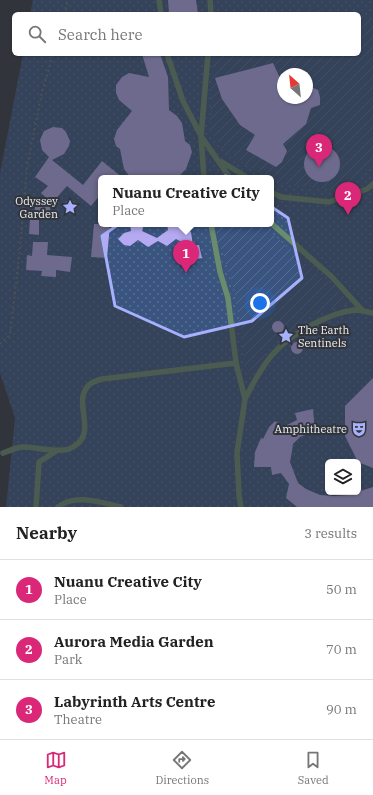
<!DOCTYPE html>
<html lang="en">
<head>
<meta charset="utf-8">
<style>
  :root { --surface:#fff; --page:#f6f6f6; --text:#222; --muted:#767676; --line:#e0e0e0; --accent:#db2777 }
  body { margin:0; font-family:"IBM Plex Serif",serif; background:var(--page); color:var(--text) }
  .controls { position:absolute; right:12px; bottom:12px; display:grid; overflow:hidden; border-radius:6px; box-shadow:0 1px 3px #0004 }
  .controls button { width:36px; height:36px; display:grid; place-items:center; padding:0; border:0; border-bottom:1px solid var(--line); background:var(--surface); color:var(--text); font:20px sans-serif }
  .compass { position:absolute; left:277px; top:68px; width:36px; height:36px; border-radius:50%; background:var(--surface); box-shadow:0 1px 3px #0004; rotate:333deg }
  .you { position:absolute; left:260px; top:303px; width:14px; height:14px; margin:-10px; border:3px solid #fff; border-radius:50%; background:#1a73e8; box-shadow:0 0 0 6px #1a73e833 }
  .badge { display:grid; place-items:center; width:26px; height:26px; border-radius:50%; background:var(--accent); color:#fff; font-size:13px; font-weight:700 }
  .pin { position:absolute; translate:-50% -33px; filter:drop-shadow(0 1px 2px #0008) }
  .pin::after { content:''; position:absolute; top:21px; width:14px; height:12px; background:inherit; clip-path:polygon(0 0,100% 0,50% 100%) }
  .popup { position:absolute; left:98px; top:175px; width:176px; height:52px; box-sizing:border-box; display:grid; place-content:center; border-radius:6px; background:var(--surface); filter:drop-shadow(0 1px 3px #0005); font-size:13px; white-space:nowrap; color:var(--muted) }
  .popup b { font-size:15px; color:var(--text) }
  .popup::after { content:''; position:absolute; left:50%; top:100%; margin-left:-8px; border:8px solid transparent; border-top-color:var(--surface) }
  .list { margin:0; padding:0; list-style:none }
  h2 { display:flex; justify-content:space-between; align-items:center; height:52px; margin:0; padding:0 16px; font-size:17px }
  h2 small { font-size:13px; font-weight:400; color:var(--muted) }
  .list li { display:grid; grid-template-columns:26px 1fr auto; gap:12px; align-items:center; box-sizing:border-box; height:60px; padding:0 16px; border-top:1px solid var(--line) }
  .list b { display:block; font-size:15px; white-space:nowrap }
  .list p { margin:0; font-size:13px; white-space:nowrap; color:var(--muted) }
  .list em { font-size:13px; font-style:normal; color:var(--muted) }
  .icon { flex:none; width:22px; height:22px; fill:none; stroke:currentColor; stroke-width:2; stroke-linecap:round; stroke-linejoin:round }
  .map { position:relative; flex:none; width:373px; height:507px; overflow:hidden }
  .search { position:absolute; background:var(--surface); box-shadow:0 1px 3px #0004; left:12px; right:12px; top:12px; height:44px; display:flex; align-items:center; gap:10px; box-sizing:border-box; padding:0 14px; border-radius:6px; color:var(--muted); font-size:15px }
  .sheet { height:232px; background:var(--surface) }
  nav { display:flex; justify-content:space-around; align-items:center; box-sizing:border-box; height:56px; border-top:1px solid var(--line); background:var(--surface); font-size:11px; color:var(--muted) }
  nav a { display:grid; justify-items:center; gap:2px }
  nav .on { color:var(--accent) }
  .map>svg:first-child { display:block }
</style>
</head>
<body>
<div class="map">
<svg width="373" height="507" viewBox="0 0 373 507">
  <defs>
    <pattern id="park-dots" width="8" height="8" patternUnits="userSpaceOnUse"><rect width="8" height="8" fill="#3a5480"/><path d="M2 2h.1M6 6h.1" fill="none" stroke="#576d92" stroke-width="1.8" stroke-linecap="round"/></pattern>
    <pattern id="garden-furrows" width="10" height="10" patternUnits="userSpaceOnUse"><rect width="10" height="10" fill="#3a5480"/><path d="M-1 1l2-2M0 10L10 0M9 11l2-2" fill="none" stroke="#576d92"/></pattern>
  </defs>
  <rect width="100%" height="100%" fill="#31343a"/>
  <path fill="url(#park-dots)" fill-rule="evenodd" d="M33,0h340v507h-367l9,-89 -15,-45v-200l23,-119h336v-40h-329zM283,74h24v24h-24zM101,178h170v46h-170zM328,462h30v30h-30z"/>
  <path fill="url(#garden-furrows)" fill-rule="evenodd" d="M306,8l40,6h-60z
    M359,16l14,2v145l-9,12 -32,15 -44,-5 -22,-9 -41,-24 -15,-22 3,-76h146zM283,74h24v24h-24z
    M213,168l6,3 4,7h-15l1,-6z
    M214,224h48l38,35 40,32 7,8v6l-36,10 -34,24 -24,32 -8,1 -3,-35 -8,-47z"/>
  <path fill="#b5aaf2" d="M168,0h28l2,14h-29z
    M142,54h18l8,23 1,33 8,6 5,7 3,18 5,4 2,7 -6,17 -9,9h-46l-7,-9 -4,-20 -4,-3 -2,-7 3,-9 15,-19 -13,-11 -3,-7v-8l6,-8 7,-4 20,4z
    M273,63l6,13 4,5v17h24v-13l11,5 2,7v8l-9,3 -5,16 -23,20 4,7 -5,11 -6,5 -30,-17 9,-15 -15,-10 -18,-26 -7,-21z
    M53,127l9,1 4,4 4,9 -1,5 -5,8 -12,6 31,25 19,-24 21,17h-22v16l-10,12 -24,-20 -15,17 -11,-10 7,-7 -13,-9 14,-20 -7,-7 -2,-10 4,-9z
    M304 164a18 18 0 1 1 36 0a18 18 0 1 1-36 0Z
    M35,207h15v9h-15z
    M30,219l9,1v15l-10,-1z
    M94,224h16l-3,34 -16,-1z
    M130,224h14l-2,7 15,7 11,-8 -1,-6h13l-1,4 9,1 3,3 2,14 6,-1 3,13 -10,2 -3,-13h2l-15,-8 -9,7 -9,-5 -10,6 -10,-7 -8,6 -6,-1 -6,-6 6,-6 7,-2z
    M33,242h15l-1,13 25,2 -2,15 -14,-2v7l-15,-1 1,-5 -16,-1 1,-15 5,1z
    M272 327a6 6 0 1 1 12 0a6 6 0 1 1-12 0Z
    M291 348a6 6 0 1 1 12 0a6 6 0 1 1-12 0Z
    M373,378v90l-15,-6 -13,-26v-30z
    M313,409l2,22 -15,6 -7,7 -1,7 -2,11 8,21 8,6 14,6 14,1 14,-1 25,-8v20h-76l-11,-9 3,-14 -8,-11 -9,2 -1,-8h-17l1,-15 6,-14 2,1 6,-12 6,-6 8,6 14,-7 -2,-7z"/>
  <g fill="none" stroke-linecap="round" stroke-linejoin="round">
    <g stroke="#4f5257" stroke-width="6">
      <path id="service" d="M159,0l2,14
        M210,0l1,14
        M167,54l16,47 18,35 29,42
        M222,162l26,16
        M204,178l-3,-42 7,-82
        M271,192l10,5 48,5 38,-13 6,-5
        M271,223l61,54 31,34
        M211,224l9,48 8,26 8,65 9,36 -8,54 2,43 2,11
        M245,399c8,-16 16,-31 27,-44 18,-21 56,-42 83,-45 6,0 12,2 18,3
        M3,453c6,-2 14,-6 20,-6 11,0 37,6 46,2 33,-14 1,-46 20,-64 3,-3 9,-5 13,-6l134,-16
        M36,507l3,-45 19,-12
        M58,507c18,-14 44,-4 63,0"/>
    </g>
    <path stroke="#6f7277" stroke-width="2" stroke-dasharray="2 3" stroke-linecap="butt" d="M64,14l4,-14
      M0,344l10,-9 10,-87 7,-81 15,-75 11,-38"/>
    <use href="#service" stroke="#688c70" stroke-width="5.5"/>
  </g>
  <path d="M0 0H373V507H0ZM226,176l62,42 14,60 -50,43 -68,16 -69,-31 -13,-70 68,-48z" fill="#31343a" fill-opacity=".55" fill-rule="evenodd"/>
  <path fill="none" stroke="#a7b0fc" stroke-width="3" stroke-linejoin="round" d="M226,176l62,42 14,60 -50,43 -68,16 -69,-31 -13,-70 68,-48z"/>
  <defs>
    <g id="sight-bare" transform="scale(1.2)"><path d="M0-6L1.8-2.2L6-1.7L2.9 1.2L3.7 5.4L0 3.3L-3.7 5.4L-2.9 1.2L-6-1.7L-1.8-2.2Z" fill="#a7b0fc" stroke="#31343a" stroke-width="2.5" paint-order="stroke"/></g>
    <g id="theatre-bare" transform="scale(1.2)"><path d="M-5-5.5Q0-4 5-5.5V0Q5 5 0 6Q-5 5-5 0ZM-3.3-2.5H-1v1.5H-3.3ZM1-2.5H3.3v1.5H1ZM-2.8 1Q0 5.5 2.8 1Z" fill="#a7b0fc" stroke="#31343a" stroke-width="2.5" paint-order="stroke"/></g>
  </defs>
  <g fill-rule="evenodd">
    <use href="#sight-bare" x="70" y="207"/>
    <use href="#sight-bare" x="286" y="336"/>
    <use href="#theatre-bare" x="359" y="429"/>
  </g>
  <g text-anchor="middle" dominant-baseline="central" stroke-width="4" stroke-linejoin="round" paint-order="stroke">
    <g font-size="11" fill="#eceef1" stroke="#31343a" text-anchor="end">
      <text x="58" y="201">Odyssey<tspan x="58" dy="13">Garden</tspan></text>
      <text x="298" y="330" text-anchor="start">The Earth<tspan x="298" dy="13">Sentinels</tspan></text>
      <text x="347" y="429">Amphitheatre</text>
    </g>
  </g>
</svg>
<div class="controls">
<button><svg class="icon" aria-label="layers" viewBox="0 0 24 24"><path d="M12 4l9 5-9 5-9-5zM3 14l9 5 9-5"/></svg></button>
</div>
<svg class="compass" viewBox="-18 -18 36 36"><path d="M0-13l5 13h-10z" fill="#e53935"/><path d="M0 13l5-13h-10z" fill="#767676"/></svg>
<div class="you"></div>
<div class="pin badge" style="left:186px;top:273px">1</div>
<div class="popup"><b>Nuanu Creative City</b>Place</div>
<div class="pin badge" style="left:348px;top:215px">2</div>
<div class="pin badge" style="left:319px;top:167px">3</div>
<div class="search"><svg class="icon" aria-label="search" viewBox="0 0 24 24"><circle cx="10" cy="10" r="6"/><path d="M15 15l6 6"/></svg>Search here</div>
</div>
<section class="sheet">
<h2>Nearby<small>3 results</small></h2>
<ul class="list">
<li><span class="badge">1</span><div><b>Nuanu Creative City</b><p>Place</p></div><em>50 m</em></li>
<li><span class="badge">2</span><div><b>Aurora Media Garden</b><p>Park</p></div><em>70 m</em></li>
<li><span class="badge">3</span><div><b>Labyrinth Arts Centre</b><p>Theatre</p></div><em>90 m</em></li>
</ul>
</section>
<nav>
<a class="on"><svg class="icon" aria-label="map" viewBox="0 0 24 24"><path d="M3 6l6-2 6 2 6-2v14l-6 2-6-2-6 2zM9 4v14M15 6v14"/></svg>Map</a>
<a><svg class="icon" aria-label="directions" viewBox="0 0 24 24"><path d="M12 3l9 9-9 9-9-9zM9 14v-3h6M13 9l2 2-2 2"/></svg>Directions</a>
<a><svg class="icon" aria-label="saved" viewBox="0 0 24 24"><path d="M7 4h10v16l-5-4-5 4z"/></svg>Saved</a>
</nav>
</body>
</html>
